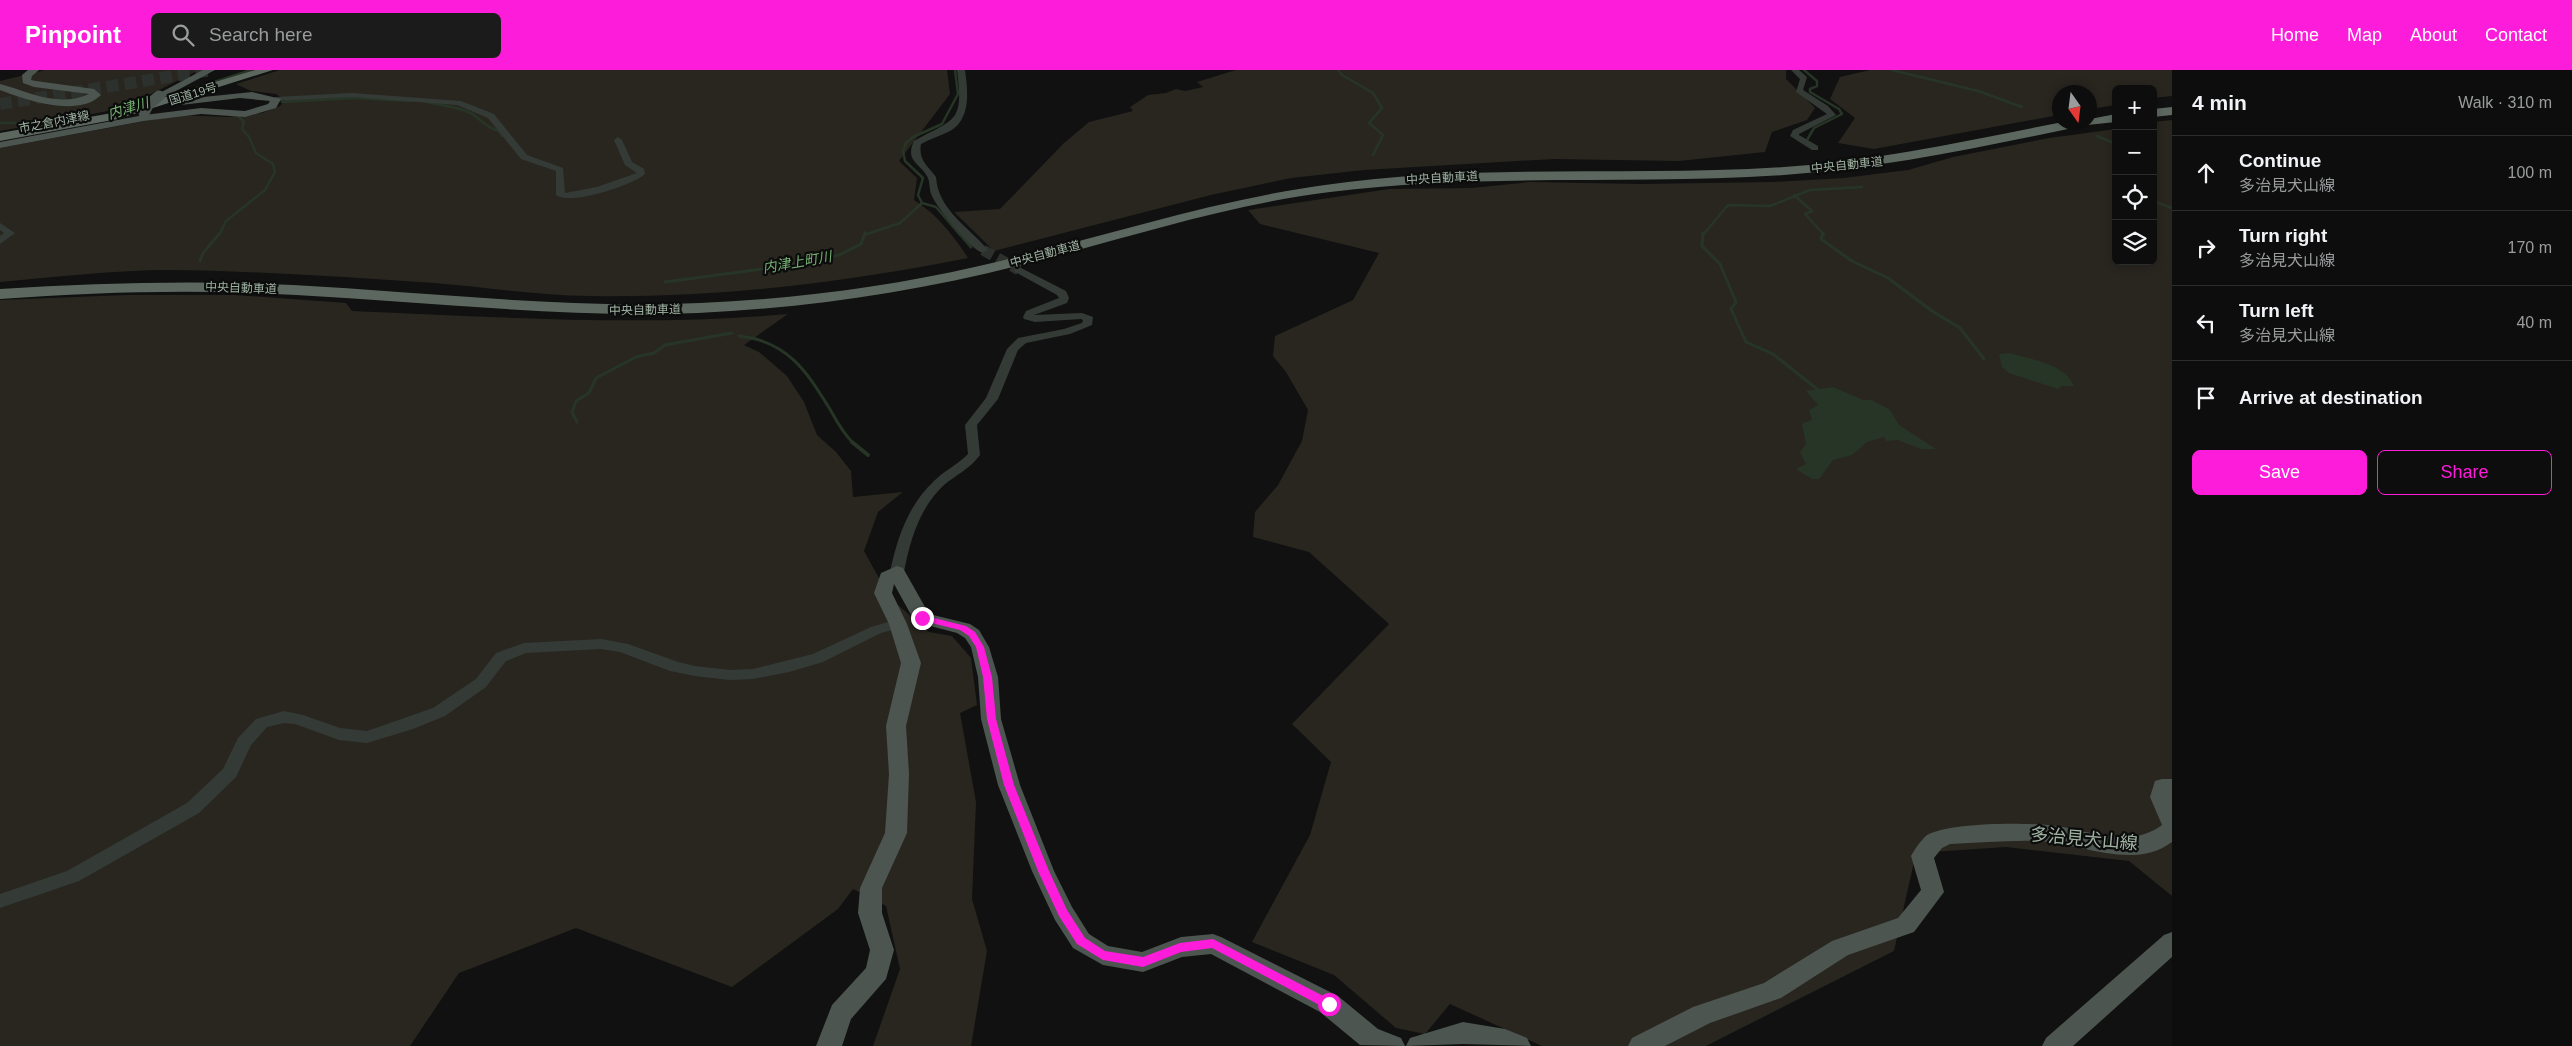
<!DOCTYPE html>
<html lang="en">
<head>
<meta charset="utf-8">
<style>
  :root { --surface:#0c0d0c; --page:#1a1b1a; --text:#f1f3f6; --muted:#9a9c9d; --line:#2c2d2d; --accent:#fd1cda }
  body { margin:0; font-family:Helvetica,"Noto Sans JP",sans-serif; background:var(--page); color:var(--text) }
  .controls { position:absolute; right:15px; top:15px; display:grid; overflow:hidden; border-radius:8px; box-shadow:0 2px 8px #0003 }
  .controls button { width:45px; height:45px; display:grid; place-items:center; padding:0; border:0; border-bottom:1px solid var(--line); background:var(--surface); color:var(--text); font:25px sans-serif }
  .compass { position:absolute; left:2052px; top:15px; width:45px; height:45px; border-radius:50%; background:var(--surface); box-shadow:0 2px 8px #0003; rotate:166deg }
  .stop { position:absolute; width:15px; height:15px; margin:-11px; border:4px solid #fd1cda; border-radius:50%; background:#fff }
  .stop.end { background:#fd1cda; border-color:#fff; box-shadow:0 1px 5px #0008 }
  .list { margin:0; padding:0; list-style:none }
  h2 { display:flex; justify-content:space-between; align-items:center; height:65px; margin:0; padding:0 20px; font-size:21px }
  h2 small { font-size:16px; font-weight:400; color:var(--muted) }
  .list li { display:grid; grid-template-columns:32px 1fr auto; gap:15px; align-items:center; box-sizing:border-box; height:75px; padding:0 20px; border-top:1px solid var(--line) }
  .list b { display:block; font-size:19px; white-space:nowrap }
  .list p { margin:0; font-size:16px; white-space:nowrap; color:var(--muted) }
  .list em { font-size:16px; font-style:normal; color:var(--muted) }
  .actions { display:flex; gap:10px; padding:15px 20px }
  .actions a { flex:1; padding:11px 0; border:1px solid var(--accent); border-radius:8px; text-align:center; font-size:18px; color:var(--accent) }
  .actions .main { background:var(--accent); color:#fff }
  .icon { flex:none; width:28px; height:28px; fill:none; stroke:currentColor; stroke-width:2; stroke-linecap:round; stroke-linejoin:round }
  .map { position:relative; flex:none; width:2172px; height:976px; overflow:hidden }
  header { display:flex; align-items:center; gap:30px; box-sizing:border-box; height:70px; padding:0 25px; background:var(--accent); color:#fff }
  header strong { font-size:24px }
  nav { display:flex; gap:28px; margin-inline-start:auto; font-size:18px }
  .search { width:350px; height:45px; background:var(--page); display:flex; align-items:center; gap:12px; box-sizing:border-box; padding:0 18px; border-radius:8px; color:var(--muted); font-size:19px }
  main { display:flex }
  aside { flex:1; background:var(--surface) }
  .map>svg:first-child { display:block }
</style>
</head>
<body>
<header>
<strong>Pinpoint</strong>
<div class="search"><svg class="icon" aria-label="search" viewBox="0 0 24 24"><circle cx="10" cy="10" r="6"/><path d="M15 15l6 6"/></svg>Search here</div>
<nav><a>Home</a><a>Map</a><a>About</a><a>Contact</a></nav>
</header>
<main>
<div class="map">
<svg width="2172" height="976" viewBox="0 0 2172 976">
  <rect width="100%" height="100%" fill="#101110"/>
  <path fill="#292620" d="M45,0h154l-56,28 -8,8 -135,25v-50z
    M280,0h667l3,24 -51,67 18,17 -3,22c24,15 39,35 54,58 -125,25 -251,40 -378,38 -52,0 -104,-9 -156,-13 -88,-6 -176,-12 -264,-13 -56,0 -114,7 -170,12v-134l178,-33 50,2 34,-4 18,-7 5,-6 -9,-6 -25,-3 -15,-7z
    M1236,0h550v9l29,29 -8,12 -35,12 -7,20 -86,9 -125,-2 -190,11 -73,8 -80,17 -217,56 -40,-39 46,-3 64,-66 25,-21 44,-11 -3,-4 18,-12 18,-2 10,-4 9,2 18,-4 -6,-5z
    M1870,0h302v26l-19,2v-9h-37v16l-26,4v-17h-30l-1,23 -185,34 -36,-6 17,-25 -25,-19 10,-22z
    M2172,50v776l-43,-35 -123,-14 -90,6 -22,98 -188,95h-164l-92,-42 -25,30 -29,-6 -62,-53 -82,-33 58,-107 21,-73 -39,-38 97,-100 -80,-72 -56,-15 2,-25 23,-27 24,-44 6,-31 -22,-38 -13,-16 2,-20 78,-36 26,-47 -119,-29 -12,-14 141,-21 82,-1 59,-6 111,2 132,-2 71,-4 64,-8 45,-13 96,-19 67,-9v132h37v-139z
    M126,225h109l111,8 6,8c145,6 291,16 436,3l-44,31 15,7 28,24 17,26 13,33 19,17 15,19 2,26 50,-5 -25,20 -14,39 26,47 39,34 23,4 19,22 6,47 -17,8 16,89 -4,97 15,52 -16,95h-98l27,-77 -14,-63 -33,-17 -15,20 -106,78 -156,-59 -117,45 -49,73h-410v-746z"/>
  <path fill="#273526" d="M2009,283c20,6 56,10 65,33h-13l-3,3 -49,-16 -7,-6 -3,-13z
    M1833,317l30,13h9l18,10 9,15 37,24h-15l-23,-9 -12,1 -2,-4 -17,5 -15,13 -19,5 -14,19h-7l-16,-10 10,-5 -6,-12 6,-8 -4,-20 10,-4 -3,-10 9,-5 -12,-14z"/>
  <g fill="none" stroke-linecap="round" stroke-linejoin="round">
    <path stroke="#273526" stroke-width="2.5" d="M1338,0l4,5 31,18 9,15 -13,15 14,12 -10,20
      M1804,0l13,11v5l-7,3v3l29,17 3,5 -28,14 -7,12
      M1892,0l86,21 44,16
      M193,19l58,-19
      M282,32l72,-4 56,3
      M427,32c13,3 27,5 39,9 15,6 17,16 33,20l3,5
      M0,53h53l20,-3
      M2097,66l19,8
      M1794,125l18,16 -7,3 19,21
      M2153,131l19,7
      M922,133l14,4 24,28
      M219,165l7,-14 39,-31 10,-18 -2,-8 -17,-11 -7,-16 -7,-8 2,-7 -5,-5
      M864,165l36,-12 22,-20 -4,-8 5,-17 -18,-17 -2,-10 3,-8 7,-6 29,-13 16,-30 -3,-24
      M1703,165l25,-30 42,1 40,-16 52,-3"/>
    <path stroke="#273526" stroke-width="3" d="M959,163l12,14
      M1703,163l-1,13 18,18 16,38 -5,7 15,33 27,12 44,35
      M1823,163l-2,6 31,22 36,17 44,33 28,17 24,31
      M200,191l3,-8 17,-20
      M665,212l119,-16 55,-11 22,-11 4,-11
      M739,266c49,5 68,36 92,75 6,11 13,23 22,32
      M577,352l-5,-10 4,-11 13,-8 7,-15 40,-21 18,-4 11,-8 67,-12"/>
    <path stroke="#273526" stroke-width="4" d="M852,372l16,13"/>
    <path stroke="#2d312d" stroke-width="11" stroke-dasharray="11 5.5" stroke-linecap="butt" d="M983,180l36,20"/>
    <path stroke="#2d312d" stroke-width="12" stroke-dasharray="12 6" stroke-linecap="butt" d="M0,34l211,-34"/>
    <path fill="#343b37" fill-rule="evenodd" d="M957,0h8c3,21 6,49 -15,61 -10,5 -20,8 -29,13 -3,16 7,22 15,33 2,33 33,50 52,73l-5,3c-12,-3 -46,-45 -51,-57 -3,-6 -2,-13 -4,-18 -6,-14 -24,-16 -14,-37 41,-23 50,-17 43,-71z
      M1791,0h8l8,7 -4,13 25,16 8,9 -37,19v1l19,11v4h-6l-22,-14 3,-6 34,-16 -31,-22 4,-13z
      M352,23l109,8 33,13 33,41 36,13 2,25 32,-6 40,-14 -12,-8 -11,-25 4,-3 4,3 10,22 12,7 1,5c-12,11 -75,32 -89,21v-24l-35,-12 -33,-41 -31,-13 -105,-8 -76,4 -4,-2 4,-2z
      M0,153l15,10 -15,11v-8l4,-3 -4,-3z
      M1019,197l47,24 3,7 -2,5 -33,12 48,-2 11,4 -1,8 -22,9 -44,9 -8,7 -20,49 -21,26 3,30c-9,13 -24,20 -36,30 -24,22 -34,55 -40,87l-2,3h-10l-2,-3c7,-33 18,-67 44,-91 10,-10 23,-16 34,-27l-3,-29 21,-27 21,-49 11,-11 46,-9 18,-6 1,-3 -2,-1 -46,3 -11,-3 -1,-2 3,-6 33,-13 -2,-3 -42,-23 -1,-2z
      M898,549l5,2 2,3 -2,3 -22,6 -58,29 -34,10 -36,7 -23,1 -35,-4 -25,-5 -50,-19 -19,-3 -75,4 -20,8 -20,26 -41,29 -32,13 -46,14 -28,-3 -44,-16 -11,-1 -17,4 -16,18 -15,32 -37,36 -120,68 -79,27v-14l67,-23 120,-68 36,-34 15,-31 18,-19 28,-8 19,4 37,13 27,3 66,-23 43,-29 20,-26 28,-10 77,-4 27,5 50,18 17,4 35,4 23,-1 60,-15 58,-27z"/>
    <path fill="#4c554f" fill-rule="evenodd" d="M28,0h11l-7,6 -1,4 5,1 58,8 7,6c-23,23 -75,5 -101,-5v-6c30,8 58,24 89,10l-55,-7 -11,-4 -1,-8z
      M203,0h12l-52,28 -9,-2z
      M252,22l29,7 -5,9 -31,9 -44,-3 -57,7 -144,27v-6l144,-27 57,-7 44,3 23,-7 2,-3 -30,-3 -59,7 -8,-7 5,-3 6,4z
      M897,496l6,2 26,46 41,10 9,6 10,17 9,30 3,42 19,66 34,86 18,36 17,27 19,12 34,6 39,-15 32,-3 8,3 117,59 40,33 23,9 4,8 -45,-1 -40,-33 -109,-58 -29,3 -39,15 -40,-7 -30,-17 -18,-28 -23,-49 -34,-86 -17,-66 -3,-42 -7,-30 -6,-9 -8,-5 -42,-11 -21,-38 -2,9 15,31 14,39 -15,63 3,48 -2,59 -25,55v25l12,37 -8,29 -35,40 -9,27h-26l16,-41 34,-37 4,-18 -12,-37 2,-25 25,-55 4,-59 -3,-48 15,-63 -12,-39 -15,-31 7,-20z
      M2162,709h10v63c-39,29 -91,1 -134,-1 -29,-1 -59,2 -88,3l-8,4 -8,10 10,34 -30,40 -66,23 -67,43 -71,25 -45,23h-37l4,-8 61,-31 71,-24 68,-42 66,-23 23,-28 -10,-34c4,-7 10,-16 16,-21 23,-13 101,-13 129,-9 35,5 74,23 106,-1l-12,-28 5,-16z
      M2172,862v25l-99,89h-31l4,-8 118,-103z
      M1463,952l42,7 22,9 4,8 -68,-2 -57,2 4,-8z"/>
    <path fill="#5c685f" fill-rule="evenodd" d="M255,0h18l-155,49 -118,22v-8l112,-20z
      M2172,37v8l-19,2v-8z
      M2116,44v8l-29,3c-100,21 -201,43 -303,50 -151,10 -303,-2 -454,17 -105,13 -206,47 -309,73 -106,27 -214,43 -323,48 -135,5 -268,-11 -402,-18 -99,-6 -197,-3 -296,4v-10c97,-6 195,-9 293,-4 135,7 270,24 407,18 94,-4 187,-16 279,-37 116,-26 228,-65 346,-81 152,-22 306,-8 459,-18 94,-6 186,-27 279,-45h27v-3z"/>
    <path stroke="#4c554f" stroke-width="11" d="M144,43l4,-8 11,-9"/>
  </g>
  <path fill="#fd1cda" d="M922,545l44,11 9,6 9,15 8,30 4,42 18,66 35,86 18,39 18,28 20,13 38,6 37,-14 33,-4 120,62v7h-8l-113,-60 -31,4 -38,15 -40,-7 -26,-16 -18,-28 -21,-45 -34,-86 -17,-66 -4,-42 -7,-30 -7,-11 -9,-6 -41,-10 -2,-2z"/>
  <g text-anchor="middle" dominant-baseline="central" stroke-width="4.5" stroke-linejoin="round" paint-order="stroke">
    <g font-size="12" fill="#a0b3a3" stroke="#0b0c0b">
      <text transform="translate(193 24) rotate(-17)">国道19号</text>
      <text transform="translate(54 52) rotate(-11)">市之倉内津線</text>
      <text transform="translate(1847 95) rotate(-6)">中央自動車道</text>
      <text transform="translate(1442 108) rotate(-3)">中央自動車道</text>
      <text transform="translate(1045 184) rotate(-15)">中央自動車道</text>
      <text transform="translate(241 218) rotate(2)">中央自動車道</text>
      <text transform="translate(645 240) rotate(-1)">中央自動車道</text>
    </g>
    <g font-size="14" font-style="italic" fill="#76b173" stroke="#0b0c0b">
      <text transform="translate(128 38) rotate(-17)">内津川</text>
      <text transform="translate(797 192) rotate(-10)">内津上町川</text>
    </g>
    <g font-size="18" fill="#a0b3a3" stroke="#0b0c0b">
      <text transform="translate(2084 769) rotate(5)">多治見犬山線</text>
    </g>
  </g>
</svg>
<div class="controls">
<button>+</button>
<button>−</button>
<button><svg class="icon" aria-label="locate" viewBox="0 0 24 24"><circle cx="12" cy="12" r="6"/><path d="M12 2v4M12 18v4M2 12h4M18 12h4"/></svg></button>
<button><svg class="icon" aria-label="layers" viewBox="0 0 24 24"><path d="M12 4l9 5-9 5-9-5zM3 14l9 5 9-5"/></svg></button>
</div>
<svg class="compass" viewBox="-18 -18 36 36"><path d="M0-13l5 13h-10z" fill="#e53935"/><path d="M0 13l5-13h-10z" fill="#9a9c9d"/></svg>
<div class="stop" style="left:1329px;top:934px"></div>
<div class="stop end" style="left:922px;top:548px"></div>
</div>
<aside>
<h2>4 min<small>Walk · 310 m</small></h2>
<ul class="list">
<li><svg class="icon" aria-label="ahead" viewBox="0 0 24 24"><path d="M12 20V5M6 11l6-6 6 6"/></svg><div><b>Continue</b><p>多治見犬山線</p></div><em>100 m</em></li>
<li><svg class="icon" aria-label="right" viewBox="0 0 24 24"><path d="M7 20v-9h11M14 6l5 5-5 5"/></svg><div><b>Turn right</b><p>多治見犬山線</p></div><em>170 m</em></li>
<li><svg class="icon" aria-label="left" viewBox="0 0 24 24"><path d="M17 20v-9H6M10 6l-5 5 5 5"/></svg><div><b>Turn left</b><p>多治見犬山線</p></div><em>40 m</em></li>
<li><svg class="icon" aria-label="arrive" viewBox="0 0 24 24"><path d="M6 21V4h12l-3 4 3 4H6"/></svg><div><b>Arrive at destination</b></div></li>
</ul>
<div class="actions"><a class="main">Save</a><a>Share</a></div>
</aside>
</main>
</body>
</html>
